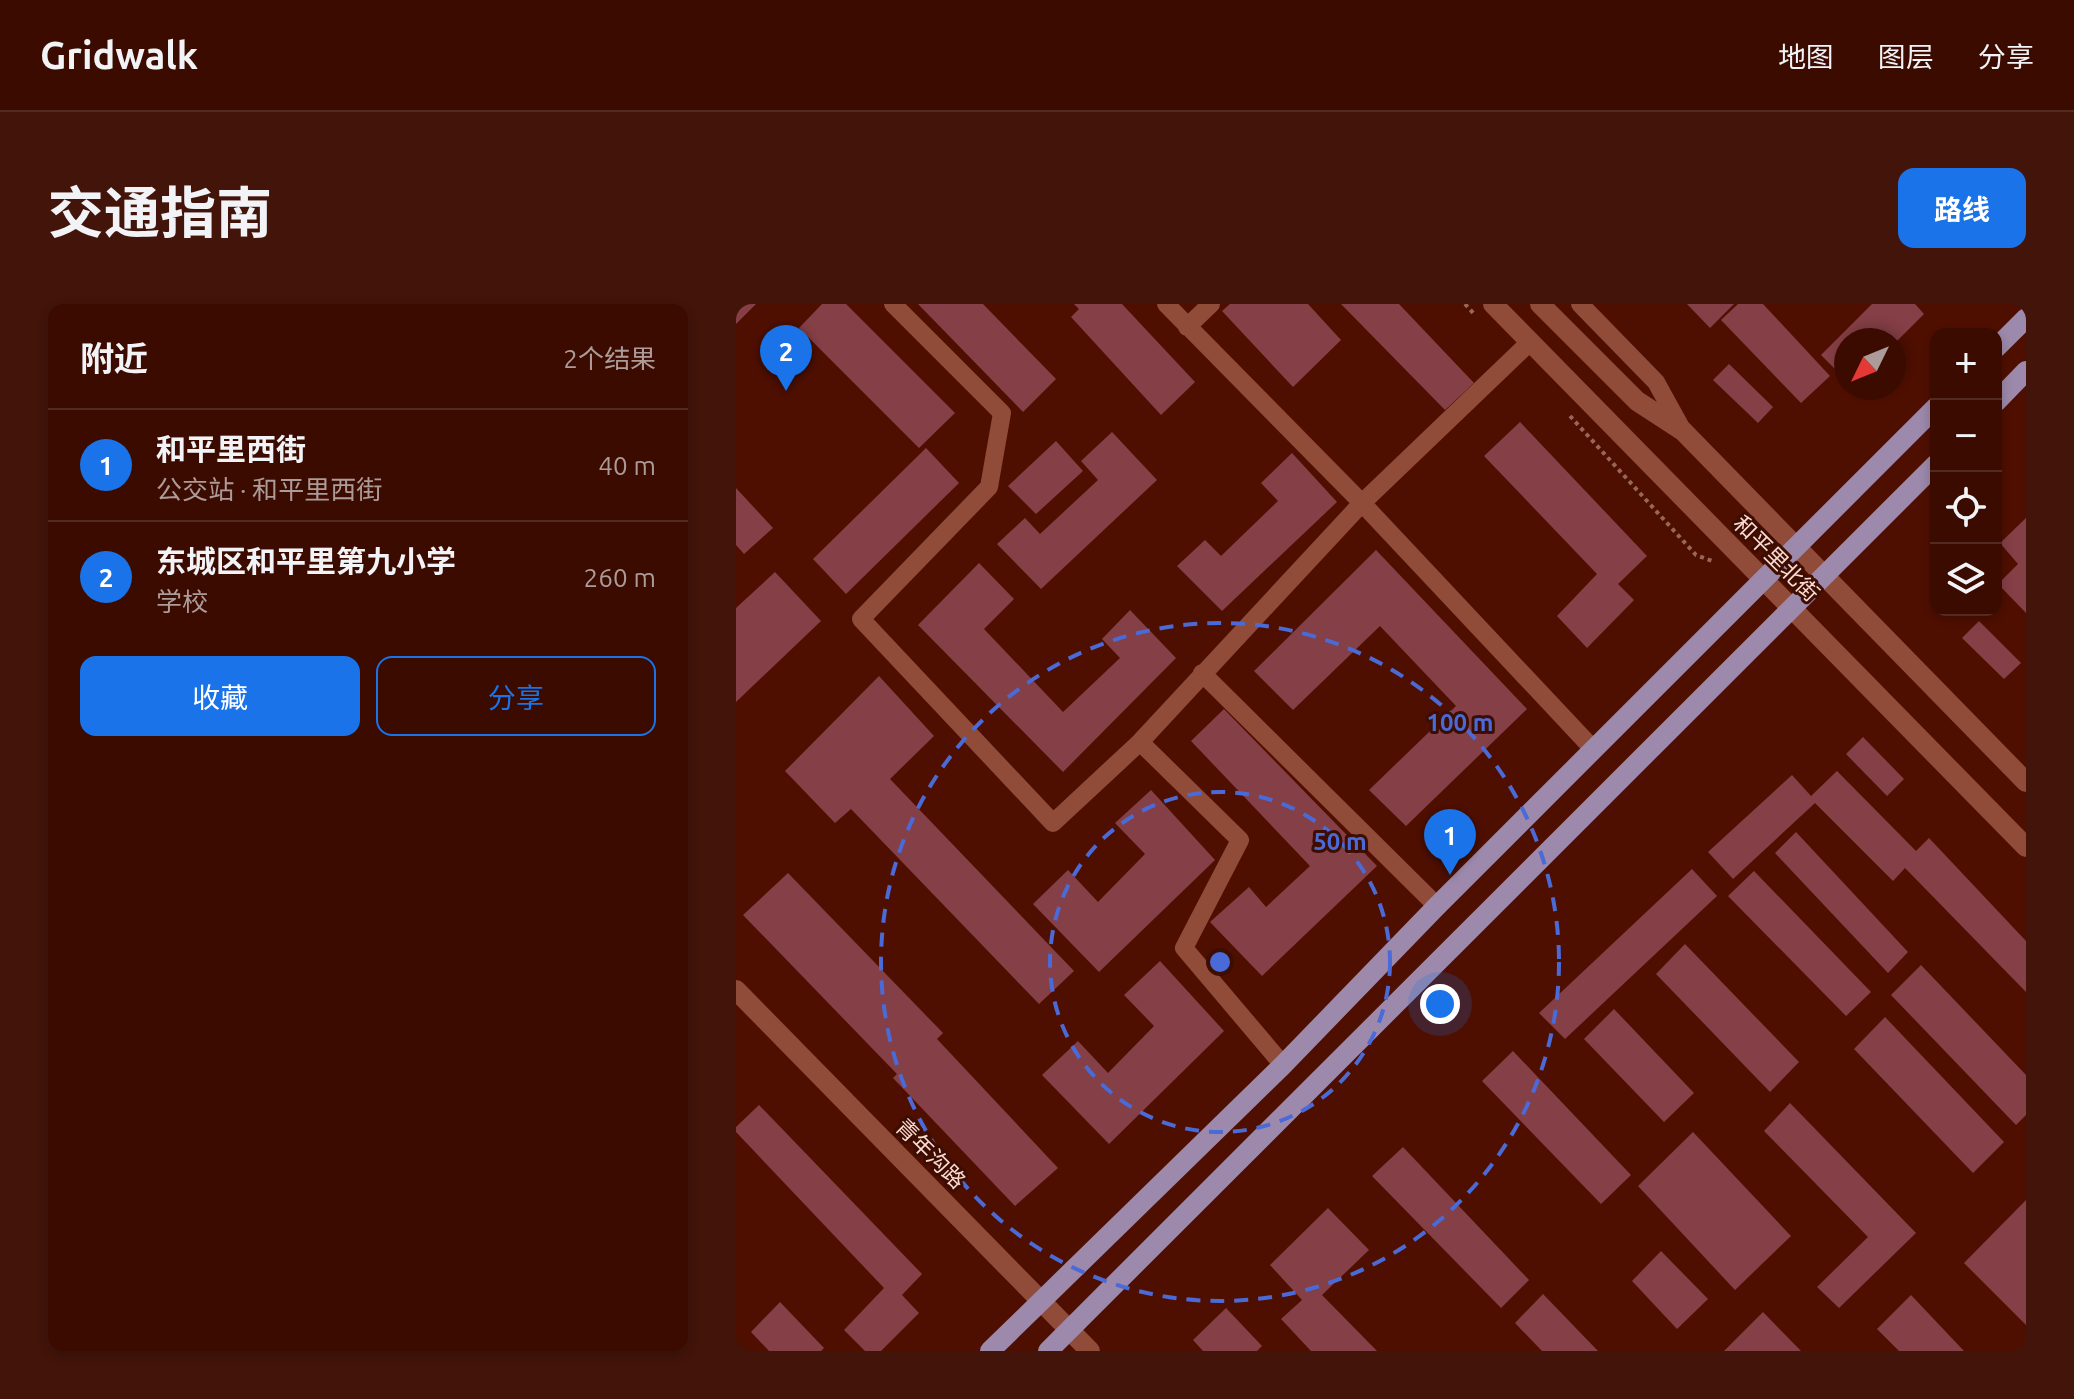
<!DOCTYPE html>
<html lang="zh">
<head>
<meta charset="utf-8">
<style>
  :root { --surface:#3b0b00; --page:#42140a; --text:#f1f3f6; --muted:#ac9b99; --line:#542b22; --accent:#1a73e8 }
  body { margin:0; font-family:Ubuntu,"Noto Sans SC",sans-serif; background:var(--page); color:var(--text) }
  .controls { position:absolute; right:24px; top:24px; display:grid; overflow:hidden; border-radius:16px; box-shadow:0 4px 12px #0003 }
  .controls button { width:72px; height:72px; display:grid; place-items:center; padding:0; border:0; border-bottom:2px solid var(--line); background:var(--surface); color:var(--text); font:40px sans-serif }
  .compass { position:absolute; left:1098px; top:24px; width:72px; height:72px; border-radius:50%; background:var(--surface); box-shadow:0 4px 12px #0003; rotate:227deg }
  .you { position:absolute; left:704px; top:700px; width:28px; height:28px; margin:-20px; border:6px solid #fff; border-radius:50%; background:#1a73e8; box-shadow:0 0 0 12px #1a73e833 }
  .badge { display:grid; place-items:center; width:52px; height:52px; border-radius:50%; background:var(--accent); color:#fff; font-size:26px; font-weight:700 }
  .pin { position:absolute; translate:-50% -66px; filter:drop-shadow(0 2px 4px #0008) }
  .pin::after { content:''; position:absolute; top:42px; width:28px; height:24px; background:inherit; clip-path:polygon(0 0,100% 0,50% 100%) }
  .list { margin:0; padding:0; list-style:none }
  h2 { display:flex; justify-content:space-between; align-items:center; height:104px; margin:0; padding:0 32px; font-size:34px }
  h2 small { font-size:26px; font-weight:400; color:var(--muted) }
  .list li { display:grid; grid-template-columns:52px 1fr auto; gap:24px; align-items:center; box-sizing:border-box; height:112px; padding:0 32px; border-top:2px solid var(--line) }
  .list b { display:block; font-size:30px; white-space:nowrap }
  .list p { margin:0; font-size:26px; white-space:nowrap; color:var(--muted) }
  .list em { font-size:26px; font-style:normal; color:var(--muted) }
  .actions { display:flex; gap:16px; padding:24px 32px }
  .actions a { flex:1; padding:18px 0; border:2px solid var(--accent); border-radius:16px; text-align:center; font-size:28px; color:var(--accent) }
  .actions .main { background:var(--accent); color:#fff }
  .icon { flex:none; width:44px; height:44px; fill:none; stroke:currentColor; stroke-width:2; stroke-linecap:round; stroke-linejoin:round }
  .map { position:relative; flex:none; width:1290px; height:1047px; overflow:hidden; border-radius:16px }
  header { display:flex; align-items:center; gap:48px; box-sizing:border-box; height:112px; padding:0 40px; background:var(--surface); border-bottom:2px solid var(--line) }
  header strong { font-size:38px }
  nav { display:flex; gap:44px; margin-inline-start:auto; font-size:28px }
  .intro { display:flex; align-items:center; justify-content:space-between; box-sizing:border-box; height:192px; padding:0 48px }
  h1 { margin:0; font-size:56px }
  .button { padding:20px 36px; border-radius:16px; background:var(--accent); color:#fff; font-size:28px; font-weight:700 }
  main { display:flex; gap:48px; padding:0 48px }
  aside { flex:1; background:var(--surface); border-radius:16px; box-shadow:0 4px 12px #0003 }
  .map>svg:first-child { display:block }
</style>
</head>
<body>
<header>
<strong>Gridwalk</strong>
<nav><a>地图</a><a>图层</a><a>分享</a></nav>
</header>
<div class="intro"><h1>交通指南</h1><a class="button">路线</a></div>
<main>
<aside>
<h2>附近<small>2个结果</small></h2>
<ul class="list">
<li><span class="badge">1</span><div><b>和平里西街</b><p>公交站 · 和平里西街</p></div><em>40 m</em></li>
<li><span class="badge">2</span><div><b>东城区和平里第九小学</b><p>学校</p></div><em>260 m</em></li>
</ul>
<div class="actions"><a class="main">收藏</a><a>分享</a></div>
</aside>
<div class="map">
<svg width="1290" height="1047" viewBox="0 0 1290 1047">
  <rect width="100%" height="100%" fill="#4f0f00"/>
  <path fill="#853f46" d="M0,0h20l-20,20z
    M86,0h24l109,109 -36,35 -120,-120z
    M182,0h65l73,75 -33,33z
    M338,0h48l73,78 -34,33 -90,-98 8,-8z
    M494,0h78l33,36 -48,47 -71,-76z
    M605,0h58l75,79 -29,27z
    M951,0h47l-24,24z
    M1002,0h25l67,72 -29,27 -80,-83z
    M1136,0h43l9,10 -30,30v-4h-48v40l-25,-25z
    M993,60l44,43 -15,16 -45,-43z
    M784,118l127,134 -29,28 16,16 -47,48 -30,-32 40,-42 -113,-118z
    M376,128l45,48 -116,109 -44,-45 28,-26 15,16 58,-54 -17,-19z
    M320,137l27,30 -47,43 -28,-28z
    M190,144l33,35 -113,111 -33,-35z
    M556,149l45,49 -115,109 -45,-45 28,-26 16,16 57,-55 -17,-18z
    M0,184l37,40 -29,26 -8,-9z
    M1290,214v95l-28,-29 20,-20 -18,-21z
    M640,246l151,159 -121,117 -37,-36 87,-84 -76,-80 -87,84 -39,-39z
    M243,259l35,36 -30,30 79,83 57,-54 -18,-19 28,-29 46,48 -113,114 -145,-147z
    M39,268l46,49 -85,81v-94z
    M1243,317l42,42 -17,16 -42,-41z
    M143,372l55,60 -44,43 184,192 -35,33 -188,-195 -16,14 -50,-52z
    M488,405l153,157 -115,110 -52,-54 39,-35 17,20 44,-41 -119,-125z
    M1127,433l41,42 -17,17 -41,-42z
    M1101,467l79,80 13,-13 97,103v51l-121,-124 -12,13 -78,-78 -82,76 -25,-27 84,-77 19,21z
    M415,486l64,70 -116,112 -66,-68 35,-34 30,32 47,-48 -30,-31z
    M1060,528l112,120 -20,21 -113,-120z
    M956,565l25,27 -152,143 -26,-26z
    M1018,567l117,121 -25,24 -118,-120z
    M52,569l155,160 -6,6 121,129 -43,38 -122,-128 4,-4 -154,-159z
    M949,640l114,118 -29,30 -114,-118z
    M424,657l64,70 -115,113 -67,-69 36,-34 30,32 46,-47 -30,-31z
    M1185,661l105,110v40l-10,10 -125,-130z
    M878,705l80,84 -30,29 -80,-83z
    M1149,713l119,125 -31,31 -119,-124z
    M777,747l118,124 -30,29 -119,-123z
    M1054,799l126,130 -77,75 -22,-21 51,-50 -104,-106z
    M23,801l163,169 -20,21 17,18 -38,38h-16l-21,-21 40,-42 -148,-156v-5z
    M957,828l98,104 -56,54 -97,-104z
    M667,843l126,133 -28,28 -129,-132z
    M1290,896v125l-62,-62z
    M592,904l41,42 -47,45 55,56h-66l-30,-32 21,-19 -32,-35z
    M925,947l47,48 -31,30 -45,-48z
    M807,990l55,57h-56l-27,-28z
    M1175,991l53,56h-65l-22,-22z
    M44,998l44,46 -3,3h-52l-18,-19z
    M490,1004l36,38 -5,5h-54l-10,-11z
    M1027,1008l38,39h-77z"/>
  <g fill="none" stroke-linecap="round" stroke-linejoin="round">
    <path stroke="#99675a" stroke-width="4" stroke-dasharray="4 4" stroke-linecap="butt" d="M729,0l9,10
      M834,112l126,139 19,7"/>
    <path stroke="#904b39" stroke-width="18" d="M157,0l109,109 -13,74 -128,132 192,204 87,-81 222,-239 168,-161
      M430,0l196,199 232,247
      M844,0l76,78 27,49
      M451,23l24,-23
      M466,369l235,233
      M404,438l100,98 -56,108 99,117"/>
    <path stroke="#904b39" stroke-width="20" d="M757,0l533,543
      M804,0l97,97 46,30 343,351
      M0,686l354,361"/>
    <path stroke="#9d89ab" stroke-width="20" d="M1260,44l30,-30
      M1260,98l30,-31
      M254,1047l293,-286 154,-159 499,-499
      M312,1047l888,-887"/>
  </g>
  <g fill="none" stroke="#4a6ad7" stroke-width="4" stroke-dasharray="14 10">
    <circle cx="484" cy="658" r="170"/>
    <circle cx="484" cy="658" r="339"/>
  </g>
  <g text-anchor="middle" dominant-baseline="central" stroke-width="6" stroke-linejoin="round" paint-order="stroke">
    <g font-size="22" fill="#fcdbd2" stroke="#3d0d02">
      <text transform="translate(1041 254) rotate(45)">和平里北街</text>
      <text transform="translate(195 849) rotate(45)">青年沟路</text>
    </g>
  </g>
  <circle cx="484" cy="658" r="12" fill="#4a6ad7" stroke="#3d0d02" stroke-width="4"/>
  <g font-size="24" text-anchor="middle" font-weight="bold" fill="#4a6ad7" stroke="#3d0d02" stroke-width="6" stroke-linejoin="round" paint-order="stroke">
    <text x="724" y="427">100 m</text>
    <text x="604" y="546">50 m</text>
  </g>
</svg>
<div class="controls">
<button>+</button>
<button>−</button>
<button><svg class="icon" aria-label="locate" viewBox="0 0 24 24"><circle cx="12" cy="12" r="6"/><path d="M12 2v4M12 18v4M2 12h4M18 12h4"/></svg></button>
<button><svg class="icon" aria-label="layers" viewBox="0 0 24 24"><path d="M12 4l9 5-9 5-9-5zM3 14l9 5 9-5"/></svg></button>
</div>
<svg class="compass" viewBox="-18 -18 36 36"><path d="M0-13l5 13h-10z" fill="#e53935"/><path d="M0 13l5-13h-10z" fill="#ac9b99"/></svg>
<div class="you"></div>
<div class="pin badge" style="left:714px;top:571px">1</div>
<div class="pin badge" style="left:50px;top:87px">2</div>
</div>
</main>
</body>
</html>
